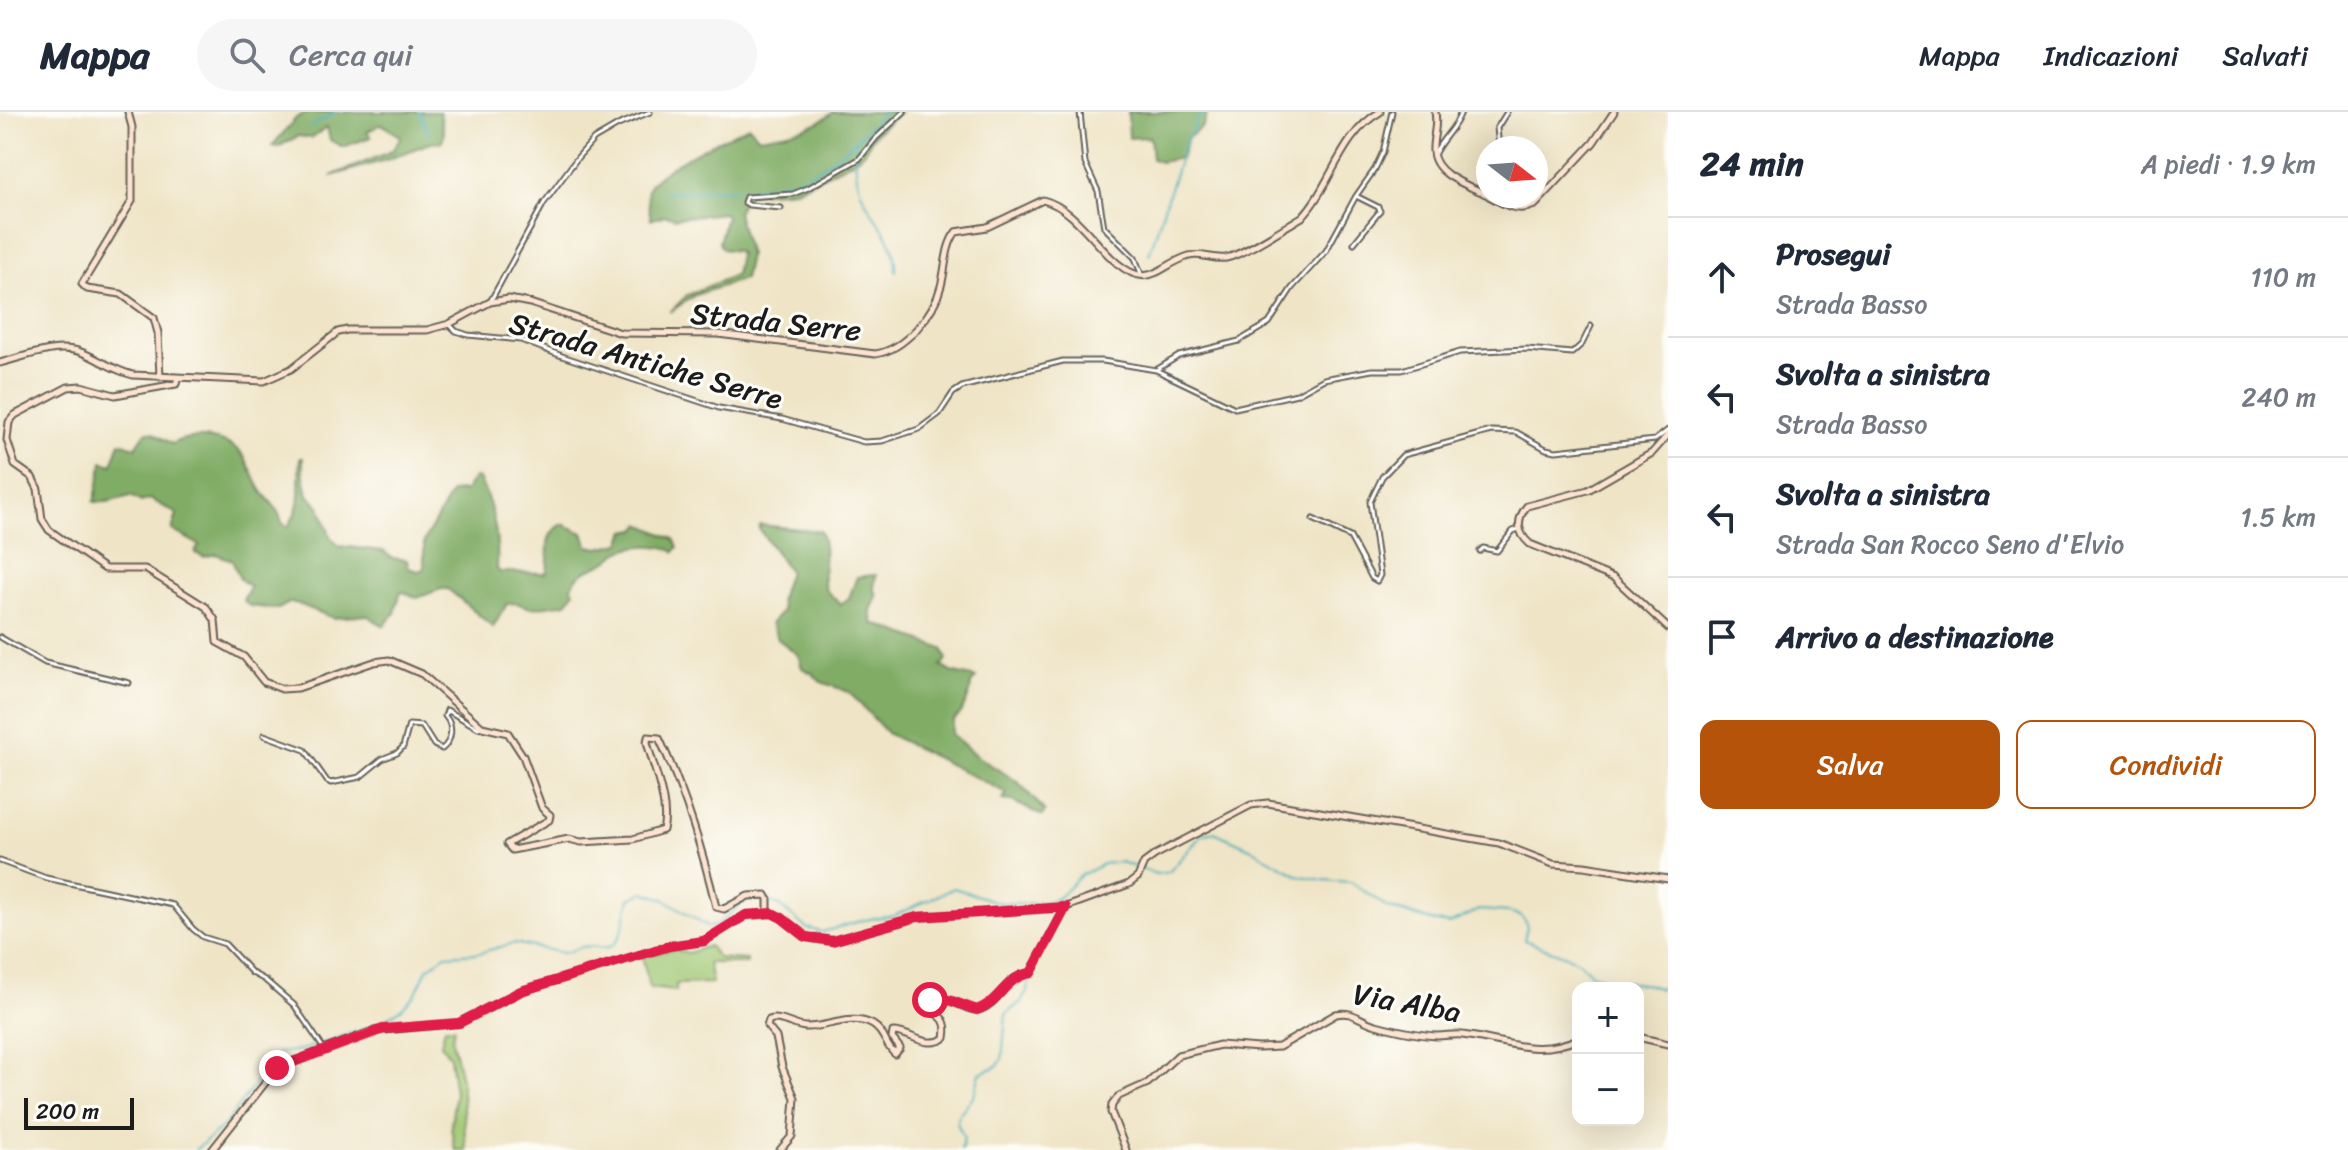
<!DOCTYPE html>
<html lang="it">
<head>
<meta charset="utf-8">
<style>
  :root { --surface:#fff; --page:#f6f6f7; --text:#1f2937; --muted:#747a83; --line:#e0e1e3; --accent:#b45309 }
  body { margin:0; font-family:Sriracha,sans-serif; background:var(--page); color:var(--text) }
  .controls { position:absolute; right:24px; bottom:24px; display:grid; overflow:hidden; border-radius:16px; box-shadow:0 8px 32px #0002 }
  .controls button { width:72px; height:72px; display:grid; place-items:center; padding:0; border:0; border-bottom:2px solid var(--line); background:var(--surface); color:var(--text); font:40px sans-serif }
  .compass { position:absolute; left:1476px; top:24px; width:72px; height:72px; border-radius:50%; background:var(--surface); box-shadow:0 8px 32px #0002; rotate:107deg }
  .scale { position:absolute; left:24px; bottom:20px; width:110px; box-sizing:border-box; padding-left:8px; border:4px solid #1c1c1c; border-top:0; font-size:22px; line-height:28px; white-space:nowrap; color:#1c1c1c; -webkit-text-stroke:6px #fdfcf7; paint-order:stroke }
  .stop { position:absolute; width:24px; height:24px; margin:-18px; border:6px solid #e11d48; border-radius:50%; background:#fff }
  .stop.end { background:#e11d48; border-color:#fff; box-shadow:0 2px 8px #0008 }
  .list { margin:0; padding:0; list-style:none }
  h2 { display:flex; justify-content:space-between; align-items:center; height:104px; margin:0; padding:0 32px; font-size:34px }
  h2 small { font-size:26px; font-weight:400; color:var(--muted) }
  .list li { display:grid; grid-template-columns:52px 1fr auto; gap:24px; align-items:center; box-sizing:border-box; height:120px; padding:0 32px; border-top:2px solid var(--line) }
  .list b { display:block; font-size:30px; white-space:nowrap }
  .list p { margin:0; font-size:26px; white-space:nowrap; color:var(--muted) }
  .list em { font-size:26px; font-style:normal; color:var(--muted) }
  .actions { display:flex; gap:16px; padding:24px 32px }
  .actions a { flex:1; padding:18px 0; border:2px solid var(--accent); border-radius:16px; text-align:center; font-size:28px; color:var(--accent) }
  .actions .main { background:var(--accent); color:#fff }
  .icon { flex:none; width:44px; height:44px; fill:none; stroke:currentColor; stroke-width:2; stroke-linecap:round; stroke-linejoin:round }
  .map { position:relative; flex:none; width:1668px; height:1038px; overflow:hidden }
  header { display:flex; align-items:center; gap:48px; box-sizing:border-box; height:112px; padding:0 40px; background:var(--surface); border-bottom:2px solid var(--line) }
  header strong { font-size:38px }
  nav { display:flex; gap:44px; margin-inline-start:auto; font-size:28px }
  .search { width:560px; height:72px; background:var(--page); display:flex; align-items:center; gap:20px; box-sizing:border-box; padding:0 28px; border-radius:44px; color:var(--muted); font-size:30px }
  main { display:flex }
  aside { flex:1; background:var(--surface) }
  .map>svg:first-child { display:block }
</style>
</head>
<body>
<header>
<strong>Mappa</strong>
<div class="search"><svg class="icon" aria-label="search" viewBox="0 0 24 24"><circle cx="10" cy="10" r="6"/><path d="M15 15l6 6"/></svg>Cerca qui</div>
<nav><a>Mappa</a><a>Indicazioni</a><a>Salvati</a></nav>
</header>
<main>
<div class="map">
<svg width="1668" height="1038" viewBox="0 0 1668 1038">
  <rect width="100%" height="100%" fill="#fdfcf7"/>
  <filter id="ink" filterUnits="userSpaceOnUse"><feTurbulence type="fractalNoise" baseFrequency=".0125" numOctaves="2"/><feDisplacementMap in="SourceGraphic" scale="16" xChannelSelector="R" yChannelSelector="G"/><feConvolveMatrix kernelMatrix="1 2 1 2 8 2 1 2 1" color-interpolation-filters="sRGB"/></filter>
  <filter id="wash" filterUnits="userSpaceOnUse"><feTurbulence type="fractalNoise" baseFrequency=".006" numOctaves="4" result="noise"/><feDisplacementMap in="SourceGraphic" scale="32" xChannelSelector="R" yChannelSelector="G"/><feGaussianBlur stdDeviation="1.8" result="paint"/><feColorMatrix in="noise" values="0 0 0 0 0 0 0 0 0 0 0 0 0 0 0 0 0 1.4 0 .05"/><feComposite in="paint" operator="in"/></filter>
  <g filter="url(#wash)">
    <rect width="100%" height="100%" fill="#efe4c6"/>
    <path fill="#a0c873" stroke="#5e7248" stroke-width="2" d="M709,834l9,12 29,2v3h-39l4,20 -36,1v7l-26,-3 -8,-32 31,-7 15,4z
      M445,915h9l-2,13 9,39 5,71h-11l-4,-24 4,-33 -2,-14 -3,-22 -9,-13z"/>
    <path fill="#80ac65" stroke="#4e6440" stroke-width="2" d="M307,0h133l4,23 -3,8 -9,-1 -43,17 -58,17 61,-25 9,-15c-8,-3 -12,-9 -20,-12l-14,8 4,5 -28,10 -13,-7 -3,-13 -16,11 -13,-2 -20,11 -6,-1 24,-28z
      M833,0h67l-25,22 -11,18 -11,9 -58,29 -41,3 -10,4 -7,16 12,42 -5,24 -49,16 -25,17 17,-17 48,-20 4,-21 -2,-3 -14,-2 -4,-6 7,-27 -2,-3 -49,5 -10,-3 -14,5c-1,-8 -5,-23 -3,-31 5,-19 81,-53 101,-63l10,11c24,-4 57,-8 74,-25z
      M1128,0h80l-5,14 -15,12 -7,20 -21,4 -8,-3 -2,-22 -21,1z
      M146,320h6l20,12c18,-11 55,-7 70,10 9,11 12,27 21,39 9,11 15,15 19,30l6,4c17,-26 9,-42 12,-69h3v13l5,24 12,12 11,31 8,8 44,5 9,7 15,2 1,8 10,3 6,-2v-28l28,-49 13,-1 9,-13 5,1c15,29 20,57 18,90l3,3 46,1c7,-18 -8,-36 17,-49l20,9 5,13 11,2 22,-5 5,-12 11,-2 4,-5 33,15 4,8 -4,5c-12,-10 -44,-7 -57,1 -3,3 -6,6 -10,8 -14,9 -29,8 -35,26l2,5 -7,11 -36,5 -15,-5 -9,1 -14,23 -45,-38h-7l-24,9 -13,-6 -4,1 -5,20 -11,13 -18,-11 -33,3 -37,-15h-7l-11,6 -28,-3 -7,-6 7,-13 -10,-8 -8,-19 -16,-6 -12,3 -9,-4 4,-8 -27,-15 5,-16 -27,-15 -9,3 -10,-6 -24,6h-13l9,-40 9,3 8,-23 15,5z
      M760,413l60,6c10,20 -1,49 6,59 4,5 11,10 15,14l8,-6 8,-21 19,-2 -2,12 3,9 -6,15 2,12 70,26 4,11 -6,6 10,6 25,6 -5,6 -1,9 -9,20 -8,8 -2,13 27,23 40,25 27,29 -3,5 -30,-15 -10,-1 5,-7 -119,-59 -39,-42 -28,-10 -9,-9 -10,-5 -4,-13 -20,-16 -7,-16 11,-12 -2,-12 9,-28 -30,-42z"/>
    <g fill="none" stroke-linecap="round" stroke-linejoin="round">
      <path stroke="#3babb7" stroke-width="2" d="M419,0l10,22
        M311,15l25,-15
        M856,31c-1,20 -1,37 8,55 13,27 33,41 32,73
        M665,81c41,-5 86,-1 125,-12 34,-9 70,-44 95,-69
        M1149,143l34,-107 19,-36
        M771,790l9,4 26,22 16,4 42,-12 30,-4 60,-28 46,15h42l16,-5 23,-23 22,-11 17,-2 36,12 13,-2 33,-37 12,-3 36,16 47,27 25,5 29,2 36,25 44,14 18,3 30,-14 30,2 12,4 4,5 2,6 -3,13 53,20 15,14 20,6 38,5 18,7
        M195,1038l28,-23 55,-74 23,-3 73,-24 27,-17 14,-14 12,-26 18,-14 34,-2 35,-10 49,10c8,-1 12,-5 19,-6 9,-2 18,2 27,0 14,-4 17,-36 21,-48l14,-7 20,7 45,28c25,-5 23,-31 56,-27
        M961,1038l3,-12 -7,-15 2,-9 15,-18 6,-23 16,-6 6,-7 4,-46 15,-12 6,-10 3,-24 29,-56 -1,-12"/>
    </g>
  </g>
  <g filter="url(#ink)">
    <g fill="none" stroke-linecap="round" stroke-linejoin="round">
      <g stroke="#666258" stroke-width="7">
        <path id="street" d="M1080,0l5,51 13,28 6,36 31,31 7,18
          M1499,36l-2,-20 10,-16
          M1435,41c7,-15 21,-25 26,-41
          M1525,84l14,6
          M781,96l-32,-3 -5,-3 2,-5 47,-3 15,-6 51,-29 17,-21 28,-26
          M1354,131l26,-32 -2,-4 -22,-11
          M490,190l54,-99 34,-46 16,-18 24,-14 32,-13
          M449,212l7,7 12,4 53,5 41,16 157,52 63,11 82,23 18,-1 37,-12 20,-15 14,-21 9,-6 101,-26h40l53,9 79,38 62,-14 27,-15 48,-9h30l58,-18 67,-3 45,4 10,-9 9,-18
          M1156,258l23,-14 60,-15 30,-18 23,-35 34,-37 30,-55 19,-27 8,-17 9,-40
          M1313,407l37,18 22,41 5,3 3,-6 -10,-73 12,-25 21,-22 88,-24 25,1 30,17 10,2 99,-11 13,-10
          M1480,439l3,-3 14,3 16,-20 6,-2
          M0,525l45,26 84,20
          M264,623l41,15 22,31 4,2 29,-6 22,-18 15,-6 6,-6 6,-22 13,1 12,19 8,4c10,-8 12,-23 3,-33l2,-6 31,18 4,-1
          M0,749l46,17 127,27 20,24 10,8 22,7 27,29 13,7 29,25 30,44"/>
      </g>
      <g stroke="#666258" stroke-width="9">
        <path id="secondary" d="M128,0l4,15v74l-50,83 5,5 34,5 33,24 4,15 2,44
          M1435,0c3,14 -3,26 -2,40 2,24 37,34 55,43
          M1489,84c16,9 28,17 46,9l58,-62 21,-31
          M0,251c24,-6 56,-20 81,-11 18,7 32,18 52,23l131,6 27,-12 47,-37 9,-2h80l22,-6 41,-22 19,-3 21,4 91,30 97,1 157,20c30,-4 59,-40 66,-68 5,-18 4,-40 15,-54l31,-5 56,-27c31,8 51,44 74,63 33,28 42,2 72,-7 13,-3 24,4 37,2 19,-4 57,-30 76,-41 30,-32 38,-82 78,-105
          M178,266l-2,6 -61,11 -34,-9 -13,1 -53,28 -6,7 -2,18 8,25 17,12 6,12 4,30 7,11 56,39h40l61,38 9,13 2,22 27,15 20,25 18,7 16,-1 76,-26 15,-2 33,14 60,53 26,6 15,23 19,52 8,7 -1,5 -42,24 5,6 57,-11 12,3 52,-3 30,-9c7,-25 -10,-63 -16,-88l1,-5 11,1c26,54 43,110 57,169l8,2 24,-13 18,-1 2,4v14
          M1668,323l-16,18 -64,37 -61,16c-11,13 -10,27 3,38l84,34 54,50
          M1638,925l30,7
          M212,1038l65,-82 96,-37 86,-8 62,-32 148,-45 35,-5 42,-26 26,-2 10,5 24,19 26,4 85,-24 149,-10 63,-23 9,-7 6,-14 11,-8 96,-50 17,-2 231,40 54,21 31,2 84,13
          M780,1038l12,-14 3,-38 -13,-31 -6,-30 -9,-11 2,-6c12,-4 23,6 36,7 22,1 47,-14 68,-2 12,7 12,21 22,29l5,-6 -8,-10 1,-6c18,0 33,18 52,6 3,-17 -2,-21 -17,-29l-1,-6c21,-14 37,11 54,6 21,-8 22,-33 50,-36l35,-66
          M1126,1038l-15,-38 1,-7 7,-9 29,-13 30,-28 42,-10 39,3 20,-1 57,-33c17,-4 24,7 40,11 19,5 42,10 61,11 9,0 17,-2 25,-1 44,5 72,23 116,4"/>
      </g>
      <use href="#street" stroke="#fff" stroke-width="3"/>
      <use href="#secondary" stroke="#fde4d1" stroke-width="5"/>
    </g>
  </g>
  <g fill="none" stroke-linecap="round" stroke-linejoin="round" filter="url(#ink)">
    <path stroke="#e11d48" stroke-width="10" d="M277,956l106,-39 76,-6 62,-32 148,-45 35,-5 42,-26 26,-2 10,5 24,19 26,4 85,-24 149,-10 -35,66c-25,3 -31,29 -54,37l-28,-10h-19"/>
  </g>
  <g text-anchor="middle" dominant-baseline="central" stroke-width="6" stroke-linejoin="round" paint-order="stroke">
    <g font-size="30" fill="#1c1c1c" stroke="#fdfcf7">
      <text transform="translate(776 210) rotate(6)">Strada Serre</text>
      <text transform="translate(646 249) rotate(16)">Strada Antiche Serre</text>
      <text transform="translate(1407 891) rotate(10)">Via Alba</text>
    </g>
  </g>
</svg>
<div class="controls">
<button>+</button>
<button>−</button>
</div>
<svg class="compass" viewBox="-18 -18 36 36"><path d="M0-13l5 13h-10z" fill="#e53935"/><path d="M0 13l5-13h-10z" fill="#747a83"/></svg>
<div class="scale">200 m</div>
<div class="stop" style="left:930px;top:888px"></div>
<div class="stop end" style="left:277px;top:956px"></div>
</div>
<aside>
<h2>24 min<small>A piedi · 1.9 km</small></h2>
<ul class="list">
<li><svg class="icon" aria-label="ahead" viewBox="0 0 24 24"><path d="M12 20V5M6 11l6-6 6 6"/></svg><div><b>Prosegui</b><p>Strada Basso</p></div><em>110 m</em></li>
<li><svg class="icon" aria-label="left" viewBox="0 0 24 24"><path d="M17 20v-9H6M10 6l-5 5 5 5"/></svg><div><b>Svolta a sinistra</b><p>Strada Basso</p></div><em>240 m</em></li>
<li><svg class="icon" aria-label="left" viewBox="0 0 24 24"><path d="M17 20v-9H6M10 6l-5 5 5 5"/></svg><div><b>Svolta a sinistra</b><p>Strada San Rocco Seno d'Elvio</p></div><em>1.5 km</em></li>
<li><svg class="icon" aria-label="arrive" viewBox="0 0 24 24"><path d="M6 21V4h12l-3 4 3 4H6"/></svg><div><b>Arrivo a destinazione</b></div></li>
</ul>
<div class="actions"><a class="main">Salva</a><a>Condividi</a></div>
</aside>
</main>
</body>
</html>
